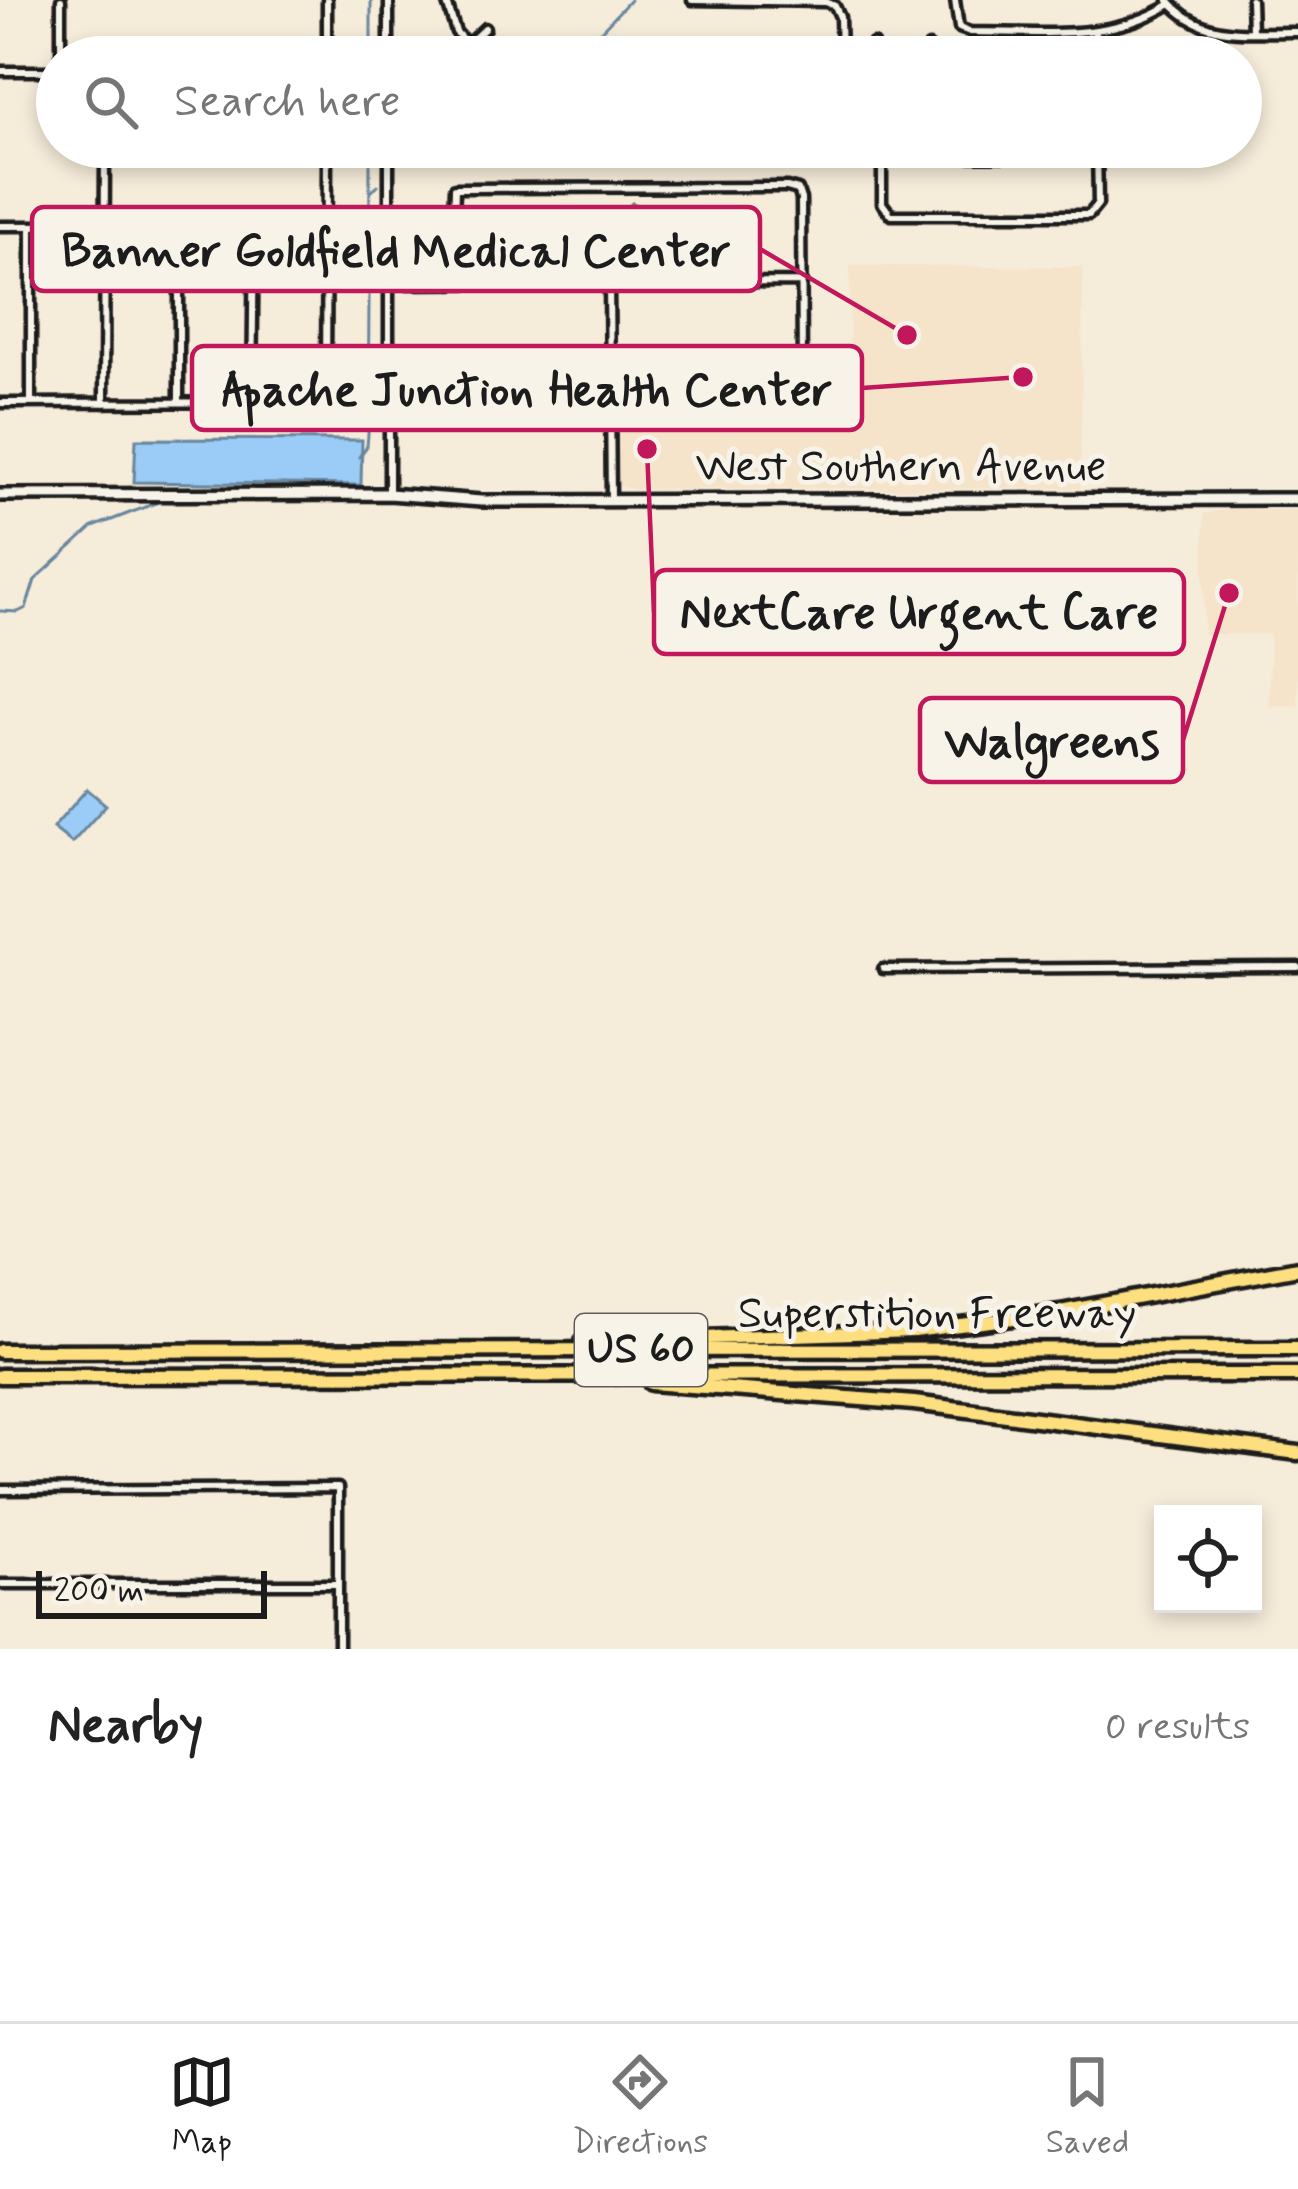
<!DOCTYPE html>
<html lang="en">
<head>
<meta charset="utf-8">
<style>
  :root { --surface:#fff; --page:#f6f6f6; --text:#222; --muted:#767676; --line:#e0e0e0; --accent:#1c1c1c }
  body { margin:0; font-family:Mynerve,sans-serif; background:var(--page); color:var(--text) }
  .controls { position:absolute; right:36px; bottom:36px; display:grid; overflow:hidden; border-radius:0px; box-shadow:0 6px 18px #0003 }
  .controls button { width:108px; height:108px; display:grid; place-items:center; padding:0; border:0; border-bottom:3px solid var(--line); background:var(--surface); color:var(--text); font:60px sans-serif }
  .scale { position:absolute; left:36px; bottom:30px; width:231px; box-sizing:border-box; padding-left:12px; border:6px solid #1c1c1c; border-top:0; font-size:33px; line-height:42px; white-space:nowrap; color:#1c1c1c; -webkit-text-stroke:9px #f7f3e8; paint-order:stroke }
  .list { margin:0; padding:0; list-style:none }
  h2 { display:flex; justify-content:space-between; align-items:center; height:156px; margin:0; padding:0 48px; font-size:51px }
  h2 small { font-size:39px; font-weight:400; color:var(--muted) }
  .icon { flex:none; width:66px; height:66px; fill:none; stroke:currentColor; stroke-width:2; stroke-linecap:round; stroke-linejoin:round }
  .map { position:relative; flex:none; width:1298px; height:1649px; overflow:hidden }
  .search { position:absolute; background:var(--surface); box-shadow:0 6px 18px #0003; left:36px; right:36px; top:36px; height:132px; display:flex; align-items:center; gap:30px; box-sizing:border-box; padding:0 42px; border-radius:66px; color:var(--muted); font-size:45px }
  .sheet { height:372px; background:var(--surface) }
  nav { display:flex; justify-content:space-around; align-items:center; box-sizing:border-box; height:168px; border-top:3px solid var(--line); background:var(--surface); font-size:33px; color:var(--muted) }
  nav a { display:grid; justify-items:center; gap:6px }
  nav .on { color:var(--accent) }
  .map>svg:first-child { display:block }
</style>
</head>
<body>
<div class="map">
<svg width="1298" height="1649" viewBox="0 0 1298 1649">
  <rect width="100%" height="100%" fill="#f6ecda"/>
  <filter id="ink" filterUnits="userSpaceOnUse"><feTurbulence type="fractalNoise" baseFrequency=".00833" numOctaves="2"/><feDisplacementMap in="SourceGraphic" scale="24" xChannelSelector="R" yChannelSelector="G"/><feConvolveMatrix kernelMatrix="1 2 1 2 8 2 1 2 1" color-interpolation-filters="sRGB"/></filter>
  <g filter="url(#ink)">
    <path fill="#f5e3ca" d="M850,266l233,1 -3,221 -448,1 -12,-3 -5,-9v-73l234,-1z
      M1230,509l68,1v196h-28v-72h-66v-120z"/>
    <path fill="#cfe9a0" stroke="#76825e" stroke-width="3" d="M632,203l8,3v43h-5v14l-12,5 -2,-8 -11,-8 1,-26z"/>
    <path fill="#9bccf7" stroke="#68869f" stroke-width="3" d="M136,439l226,1 -1,45 -227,-3z
      M87,789l19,16 -34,38 -19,-15z"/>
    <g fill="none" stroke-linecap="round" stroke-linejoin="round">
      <path stroke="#68869f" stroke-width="3" d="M371,57v-57
        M576,57l54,-57
        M400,162l14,-15
        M370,193l8,-8
        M359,457l8,-11 1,-12 2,-269
        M0,611l18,1 8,-4 9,-28 58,-53 63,-24 2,-5"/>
      <g stroke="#1c1c1c" stroke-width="15">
        <path id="street" d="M389,0v57
          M446,0l10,32 23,25
          M692,0l134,2 9,4 5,11 1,40
          M955,0l4,28 11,4c69,0 140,10 201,-28
          M1168,0c34,41 82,31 130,32
          M1251,0l1,31
          M1095,31l1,26
          M467,45l18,-17
          M929,47v10
          M61,57v-57
          M327,57v-57
          M873,57v-13
          M0,71h57
          M389,147v347
          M882,147v56l9,12h198l9,-11 -1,-57
          M105,153l247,1 9,-6h28
          M882,157l215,-1
          M0,226l326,-1
          M31,226v176
          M179,226v176
          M609,283l2,218
          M389,284l413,-2
          M452,284l3,-96 332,-1 11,3 3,9 1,168 -4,9 -188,2
          M252,402l2,-176
          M0,403l326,-1 1,-255
          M104,403l1,-256
          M883,969l415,-2
          M0,1490l338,-2v161
          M0,1584h338"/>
      </g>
      <g stroke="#1c1c1c" stroke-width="18">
        <path id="secondary" d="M0,495l389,-1 92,7 817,-2"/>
      </g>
      <g stroke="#1c1c1c" stroke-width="21">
        <path id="highway" d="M583,1342l331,-11 146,-19 238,-44
          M0,1351l1298,-2
          M0,1376l1298,-1
          M651,1383l263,20 384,50"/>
      </g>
      <use href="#street" stroke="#f7f3e8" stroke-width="6"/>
      <use href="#secondary" stroke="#f7f3e8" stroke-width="9"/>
      <use href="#highway" stroke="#fddf80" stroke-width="12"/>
    </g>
  </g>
  <g text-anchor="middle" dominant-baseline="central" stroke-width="10" stroke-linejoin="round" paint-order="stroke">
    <rect fill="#f7f3e8" stroke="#5e5c59" stroke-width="3" x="575" y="1314" width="132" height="72" rx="9"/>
    <g font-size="42" font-weight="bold" fill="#1c1c1c">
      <text x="641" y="1350">US 60</text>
    </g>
    <g font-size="45" fill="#1c1c1c" stroke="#f7f3e8">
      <text x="901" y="467">West Southern Avenue</text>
      <text x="937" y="1314">Superstition Freeway</text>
    </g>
  </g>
  <path fill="none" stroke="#c2185b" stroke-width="4.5" d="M907 335L760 249M1023 377L862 388M647 449L654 612M1229 593L1183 740"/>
  <g fill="#c2185b" stroke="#f7f3e8" stroke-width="4.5">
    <circle cx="907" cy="335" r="12"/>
    <circle cx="1023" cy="377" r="12"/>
    <circle cx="647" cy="449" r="12"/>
    <circle cx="1229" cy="593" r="12"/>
  </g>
  <g fill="#f7f3e8" stroke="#c2185b" stroke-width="4.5">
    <rect x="32" y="207" width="728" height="84" rx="12"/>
    <rect x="192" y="346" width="670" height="84" rx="12"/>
    <rect x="654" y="570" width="530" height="84" rx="12"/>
    <rect x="920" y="698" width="263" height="84" rx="12"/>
  </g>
  <g font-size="48" text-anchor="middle" font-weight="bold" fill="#1c1c1c">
    <text x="396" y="266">Banner Goldfield Medical Center</text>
    <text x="527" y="405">Apache Junction Health Center</text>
    <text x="919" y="628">NextCare Urgent Care</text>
    <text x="1052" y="757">Walgreens</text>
  </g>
</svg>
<div class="controls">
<button><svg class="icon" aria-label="locate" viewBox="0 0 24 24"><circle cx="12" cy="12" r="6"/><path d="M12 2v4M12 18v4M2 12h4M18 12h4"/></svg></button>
</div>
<div class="scale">200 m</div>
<div class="search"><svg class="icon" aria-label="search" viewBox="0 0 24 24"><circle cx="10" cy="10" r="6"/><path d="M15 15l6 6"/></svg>Search here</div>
</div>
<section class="sheet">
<h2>Nearby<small>0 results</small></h2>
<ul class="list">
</ul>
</section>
<nav>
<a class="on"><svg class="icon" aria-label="map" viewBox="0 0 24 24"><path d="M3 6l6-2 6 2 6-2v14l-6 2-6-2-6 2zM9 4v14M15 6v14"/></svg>Map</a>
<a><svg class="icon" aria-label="directions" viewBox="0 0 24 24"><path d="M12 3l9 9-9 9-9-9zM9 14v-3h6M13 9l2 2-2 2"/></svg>Directions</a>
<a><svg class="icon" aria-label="saved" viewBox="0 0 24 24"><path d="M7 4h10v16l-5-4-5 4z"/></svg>Saved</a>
</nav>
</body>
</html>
